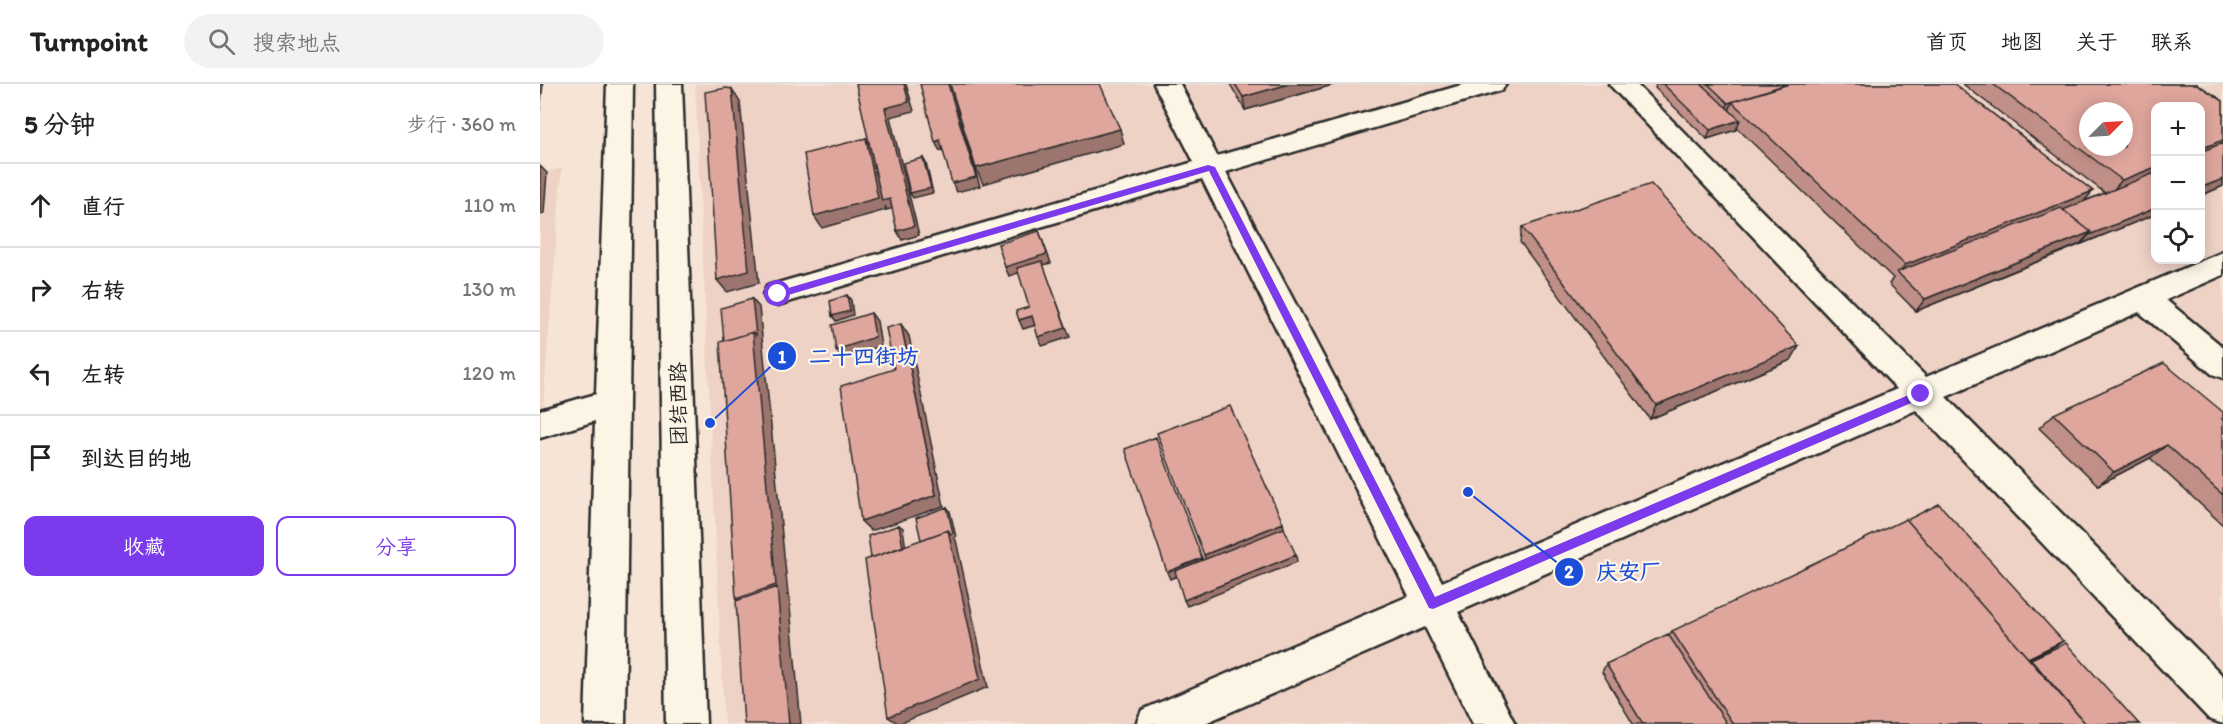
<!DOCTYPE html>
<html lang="zh">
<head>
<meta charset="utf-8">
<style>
  :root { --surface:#fff; --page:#f2f2f2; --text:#222; --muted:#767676; --line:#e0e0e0; --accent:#7c3aed }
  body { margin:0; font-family:Itim,"LXGW WenKai TC",sans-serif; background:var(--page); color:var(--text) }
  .controls { position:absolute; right:18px; top:18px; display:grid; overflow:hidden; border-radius:12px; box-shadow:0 3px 15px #0003 }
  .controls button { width:54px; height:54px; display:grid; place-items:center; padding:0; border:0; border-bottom:2px solid var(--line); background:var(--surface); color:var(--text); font:30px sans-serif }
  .compass { position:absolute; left:1539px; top:18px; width:54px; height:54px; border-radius:50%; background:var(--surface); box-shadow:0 3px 15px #0003; rotate:66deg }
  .stop { position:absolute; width:18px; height:18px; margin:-14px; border:4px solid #7c3aed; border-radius:50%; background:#fff }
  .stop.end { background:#7c3aed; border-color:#fff; box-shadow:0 2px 6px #0008 }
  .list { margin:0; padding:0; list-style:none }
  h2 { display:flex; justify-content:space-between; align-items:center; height:78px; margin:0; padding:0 24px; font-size:26px }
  h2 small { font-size:20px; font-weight:400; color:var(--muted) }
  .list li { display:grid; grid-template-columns:39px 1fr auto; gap:18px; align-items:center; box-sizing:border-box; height:84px; padding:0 24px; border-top:2px solid var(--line) }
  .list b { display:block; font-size:22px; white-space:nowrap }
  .list em { font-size:20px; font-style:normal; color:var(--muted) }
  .actions { display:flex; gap:12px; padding:18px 24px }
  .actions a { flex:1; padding:14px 0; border:2px solid var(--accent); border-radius:12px; text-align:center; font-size:21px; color:var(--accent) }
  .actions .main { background:var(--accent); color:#fff }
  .icon { flex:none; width:33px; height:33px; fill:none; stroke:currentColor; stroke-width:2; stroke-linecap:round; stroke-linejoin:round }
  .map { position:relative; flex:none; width:1683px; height:640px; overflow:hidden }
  header { display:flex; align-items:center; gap:36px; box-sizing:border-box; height:84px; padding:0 30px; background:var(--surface); border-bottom:2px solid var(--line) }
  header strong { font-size:28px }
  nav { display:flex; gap:33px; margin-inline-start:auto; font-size:21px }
  .search { width:420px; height:54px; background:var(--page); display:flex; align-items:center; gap:15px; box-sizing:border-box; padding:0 21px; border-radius:33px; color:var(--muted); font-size:22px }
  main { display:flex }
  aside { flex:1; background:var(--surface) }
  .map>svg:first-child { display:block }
</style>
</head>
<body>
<header>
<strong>Turnpoint</strong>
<div class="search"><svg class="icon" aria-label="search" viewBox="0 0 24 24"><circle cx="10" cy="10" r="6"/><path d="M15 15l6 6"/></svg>搜索地点</div>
<nav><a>首页</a><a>地图</a><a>关于</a><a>联系</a></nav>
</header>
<main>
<aside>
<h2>5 分钟<small>步行 · 360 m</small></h2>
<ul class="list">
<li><svg class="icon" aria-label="ahead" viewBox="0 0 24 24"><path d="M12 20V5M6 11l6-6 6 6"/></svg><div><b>直行</b></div><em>110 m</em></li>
<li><svg class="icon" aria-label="right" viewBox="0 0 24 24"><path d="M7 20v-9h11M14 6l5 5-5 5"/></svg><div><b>右转</b></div><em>130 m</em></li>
<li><svg class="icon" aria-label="left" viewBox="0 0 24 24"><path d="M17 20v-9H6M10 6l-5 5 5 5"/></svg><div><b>左转</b></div><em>120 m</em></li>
<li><svg class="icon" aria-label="arrive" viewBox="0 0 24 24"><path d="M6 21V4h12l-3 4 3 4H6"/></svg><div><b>到达目的地</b></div></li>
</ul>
<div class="actions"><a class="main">收藏</a><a>分享</a></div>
</aside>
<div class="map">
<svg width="1683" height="640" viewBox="0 0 1683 640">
  <rect width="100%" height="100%" fill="#f6e5d7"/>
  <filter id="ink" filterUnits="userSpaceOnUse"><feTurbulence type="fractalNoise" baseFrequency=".0167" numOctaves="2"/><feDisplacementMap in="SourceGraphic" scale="12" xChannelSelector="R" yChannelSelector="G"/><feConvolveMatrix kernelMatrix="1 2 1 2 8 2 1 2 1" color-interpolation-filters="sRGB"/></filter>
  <g filter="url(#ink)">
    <path fill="#efd2c6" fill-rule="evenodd" d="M155,0h1528v640h-1499zM1616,22h44v154h-44zM1548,27h36v36h-36z
      M22,84l-19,238 -3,1v-233z"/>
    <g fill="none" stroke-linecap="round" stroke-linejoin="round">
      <g stroke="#2b2b2b" stroke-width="5">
        <path id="minor" d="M67,0h26l-8,640h-40l10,-303 -55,17v-28l56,-16z
          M116,0h26l24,640h-40z
          M614,0h26l37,72 248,-72h41l-4,6 -276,82 216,410 455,-193 -288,-305h27l290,293 297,-125v23l-57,25 57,47v31l-11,-4 -73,-62 -193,85 277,279v48l-14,-5 -293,-309 -458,202 57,112h-42l-48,-97 -222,97h-67l6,-14 267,-114 -207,-417 -424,126 -11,-3 -4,-8 4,-8 11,-3 416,-121z"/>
      </g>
      <use href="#minor" fill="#fcf5e5" fill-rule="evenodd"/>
    </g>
    <path fill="#c08f87" stroke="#2b2b2b" stroke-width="1.5" d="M690,0h106l-91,26z
      M1116,0h298l139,107 -9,10 21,-8 -142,-109h234l26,17v85l-23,10v-90h-44v108l-240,97 -27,-27 4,-6 -156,-150 -1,2 -29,9 -52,-51z
      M982,143l277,119 -8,14 -141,59 -130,-177z
      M1683,328v113l-73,-67 -52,27 -59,-57 15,-14z
      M1132,547l391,10 -13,8 -21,10 110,65h-506l-31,-52 4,-8 63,-29z"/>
    <path fill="#9c746e" stroke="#2b2b2b" stroke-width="1.5" d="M0,0h3l-3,27z
      M364,0h2l8,27 -24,6 29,118 -17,5 -5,-9 -12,-123z
      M408,0h2l30,102 -23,6 -5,-9z
      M749,0h47l-91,26 -2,-13z
      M192,5l8,13 19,181 -32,9 -10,-12z
      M1192,18l-4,13 -4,1 4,-13z
      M1200,36l-4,10 -29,9 3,-9z
      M580,45l4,15 -141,40 -7,-16z
      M326,54l7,13 17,48 5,9 -8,2 -2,-4 1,4 -64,18 -8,-12z
      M400,56l5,9 -5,2 -5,-9z
      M1683,56v10l-23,9v-10z
      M383,74l3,5 7,30 -20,5 -3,-5z
      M0,82l7,7 -3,40 -4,1z
      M1616,83v3l-10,11 -37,14 13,-15z
      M1683,95v7l-23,10v-8z
      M1553,107l-13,15 -181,68 6,-9z
      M1616,124v6l-75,30 8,-9z
      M499,147l12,32 -8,2 27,72 -28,9 -4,-9 5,-72 -34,11 -4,-9z
      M1551,148l-11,12 -164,67 9,-12z
      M307,211l4,5 2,15 -17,6 -4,-5z
      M212,215l7,8 29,287 -1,1 2,1 12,128h-12l-40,-116 -13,-9 -4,-246z
      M331,229l6,8 4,25 -39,12 -6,-8z
      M492,232l4,9 -13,4 -4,-9z
      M361,240l8,12 35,170 -73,25 -10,-10 75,-26z
      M1259,262l-8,14 -141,59 6,-14z
      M1627,361l-17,13 -52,27 16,-13z
      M407,423l3,4 6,26 -2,1 2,2 32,147 -89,37 -11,-7 37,-168z
      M743,439l2,10 -78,32 -3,-10z
      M359,441l4,3 4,29 -31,11z
      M756,471l1,7 -110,44 -3,-6z
      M662,474l3,7 -35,14 -3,-7z
      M1523,557l-13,8 -35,17 13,-8z"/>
    <path fill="#dfa69d" stroke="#2b2b2b" stroke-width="1.5" fill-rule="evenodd" d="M316,0h48l5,18 -24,6 29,118 -17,5 -7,-32 -8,2z
      M380,0h28l28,93 -24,6 -12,-43 -5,2z
      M410,0h150l20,45 -144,39z
      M695,0h54l-46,13z
      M1123,0h38l39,36 -30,10z
      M1168,0h79l-59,19z
      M1249,0h165l139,107 -188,74 -173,-163z
      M1453,0h204l26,17v39l-23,9v-43h-44v61l-34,13zM1548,27h36v36h-36z
      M186,4l6,1 17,182 -32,9 -12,-188z
      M326,54l12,60 -64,18 -10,-62z
      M1683,59v36l-23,9v-36z
      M383,74l8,30 -21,5 -7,-30z
      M1612,90l4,3v31l-67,27 2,-3 -28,-22z
      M1111,100l148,162 -143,59 -134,-178z
      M1521,124l30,24 -166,67 -28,-27z
      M499,147l8,23 -42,13 -7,-23z
      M502,177l24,67 -28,9 -6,-21 -13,4 -3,-9 13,-4 -12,-39z
      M307,211l3,16 -18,5 -2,-15z
      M212,215l4,36 -3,-3 -29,9 -3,-33z
      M331,229l4,24 -39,13 -4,-25z
      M361,240l35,171 -75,26 -20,-135 53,-17 -8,-41z
      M213,248l23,253 -40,14 -16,-257z
      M1624,279l59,49v7h-1l1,1v75l-56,-50 -53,27 -60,-58z
      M690,322l53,117 -79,32 -47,-122z
      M616,353l46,121 -35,14 -42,-123z
      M1399,420l124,137 -35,17 -121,-138z
      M407,423l6,26 -2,1 -3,-4 -27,10 -5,-22z
      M1366,435l180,205h-353l-61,-93z
      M359,441l4,22 -32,11 -3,-22z
      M744,444l12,27 -112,45 -9,-29z
      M408,446l32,149 -92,38 -23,-157z
      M237,503l12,137h-45l-8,-123z
      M1128,550l59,90h-84l-37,-60z
      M1526,559l73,81h-53l-55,-65z"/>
  </g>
  <path fill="#7c3aed" d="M668,81l7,2 220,430 483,-206 3,-1 5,4 -1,3 -492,212 -4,-1 -220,-437 -431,127 -5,-4 5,-3z"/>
  <g text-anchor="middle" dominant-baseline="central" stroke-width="4.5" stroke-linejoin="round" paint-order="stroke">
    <g font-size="21" fill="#2b2b2b" stroke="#fcf5e5">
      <text transform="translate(138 320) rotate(-91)">团结西路</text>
    </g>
  </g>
  <path fill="none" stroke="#1d4ed8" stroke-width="2" d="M170 339L242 272M928 408L1029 488"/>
  <g fill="#1d4ed8" stroke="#fcf5e5" stroke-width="2">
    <circle cx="170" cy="339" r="6"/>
    <circle cx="928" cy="408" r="6"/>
    <circle cx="242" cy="272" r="15"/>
    <circle cx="1029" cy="488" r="15"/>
  </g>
  <g font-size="18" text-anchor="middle" font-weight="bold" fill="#fff">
    <text x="242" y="279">1</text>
    <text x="1029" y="494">2</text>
  </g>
  <g font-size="22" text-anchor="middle" font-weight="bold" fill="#1d4ed8" stroke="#fcf5e5" stroke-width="4.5" stroke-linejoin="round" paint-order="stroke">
    <text x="324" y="280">二十四街坊</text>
    <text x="1089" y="495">庆安厂</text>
  </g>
</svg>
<div class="controls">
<button>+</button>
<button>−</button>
<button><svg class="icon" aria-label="locate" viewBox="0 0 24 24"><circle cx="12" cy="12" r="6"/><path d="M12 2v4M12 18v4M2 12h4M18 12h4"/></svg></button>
</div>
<svg class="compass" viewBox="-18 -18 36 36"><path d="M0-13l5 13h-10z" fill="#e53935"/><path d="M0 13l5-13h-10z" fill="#767676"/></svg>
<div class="stop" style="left:238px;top:210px"></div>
<div class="stop end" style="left:1381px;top:310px"></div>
</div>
</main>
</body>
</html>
